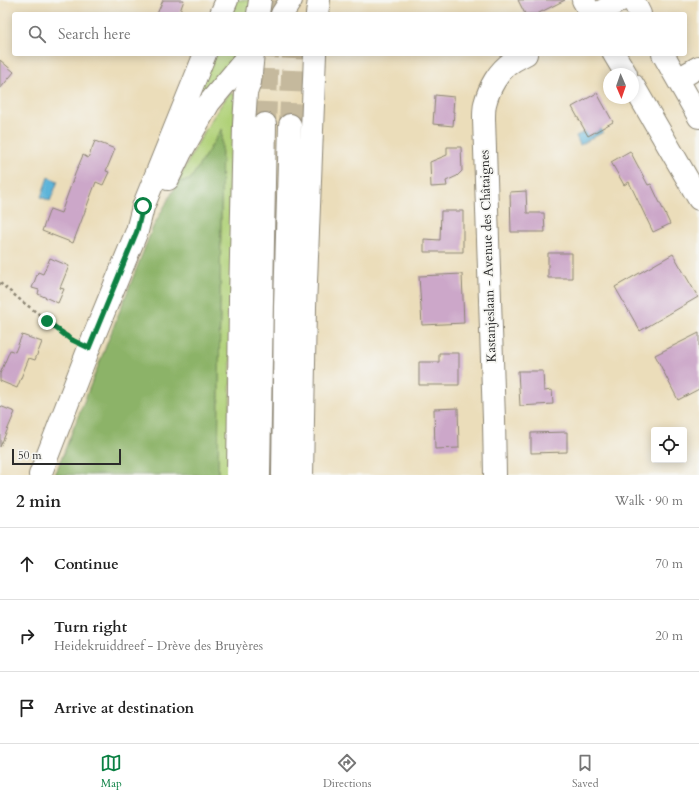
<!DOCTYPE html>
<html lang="en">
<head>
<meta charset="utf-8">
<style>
  :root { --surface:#fff; --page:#f6f6f6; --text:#222; --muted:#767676; --line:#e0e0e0; --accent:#0b8043 }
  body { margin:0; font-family:Cardo,serif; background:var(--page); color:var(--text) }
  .controls { position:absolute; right:12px; bottom:12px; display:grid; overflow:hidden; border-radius:4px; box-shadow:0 2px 10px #0003 }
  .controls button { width:36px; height:36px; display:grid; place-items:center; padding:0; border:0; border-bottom:1px solid var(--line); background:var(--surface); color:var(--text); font:20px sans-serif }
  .compass { position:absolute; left:603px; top:68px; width:36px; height:36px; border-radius:50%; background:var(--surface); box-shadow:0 2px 10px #0003; rotate:178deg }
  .scale { position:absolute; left:12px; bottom:10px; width:109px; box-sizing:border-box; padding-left:4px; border:2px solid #2b2b2b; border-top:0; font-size:11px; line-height:14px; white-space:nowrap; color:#2b2b2b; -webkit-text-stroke:3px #f6f6f2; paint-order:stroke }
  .stop { position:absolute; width:12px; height:12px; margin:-9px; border:3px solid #0b8043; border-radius:50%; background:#fff }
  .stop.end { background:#0b8043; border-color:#fff; box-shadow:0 1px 4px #0008 }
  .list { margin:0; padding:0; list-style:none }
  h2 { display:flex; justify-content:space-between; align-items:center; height:52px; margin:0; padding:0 16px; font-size:17px }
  h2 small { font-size:13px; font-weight:400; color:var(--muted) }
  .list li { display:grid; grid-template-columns:26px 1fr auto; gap:12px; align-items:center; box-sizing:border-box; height:72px; padding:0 16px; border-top:1px solid var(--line) }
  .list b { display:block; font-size:15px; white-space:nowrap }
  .list p { margin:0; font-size:13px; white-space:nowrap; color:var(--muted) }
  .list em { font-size:13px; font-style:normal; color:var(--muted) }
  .icon { flex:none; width:22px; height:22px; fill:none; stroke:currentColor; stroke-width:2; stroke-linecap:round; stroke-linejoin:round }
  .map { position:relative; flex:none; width:699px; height:475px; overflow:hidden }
  .search { position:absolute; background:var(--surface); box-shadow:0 2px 10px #0003; left:12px; right:12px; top:12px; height:44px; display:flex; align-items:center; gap:10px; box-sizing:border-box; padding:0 14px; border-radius:4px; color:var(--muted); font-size:15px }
  .sheet { height:268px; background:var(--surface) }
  nav { display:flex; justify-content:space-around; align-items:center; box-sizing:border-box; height:56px; border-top:1px solid var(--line); background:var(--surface); font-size:11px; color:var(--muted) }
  nav a { display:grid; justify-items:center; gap:2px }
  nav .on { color:var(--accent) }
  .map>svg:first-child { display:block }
</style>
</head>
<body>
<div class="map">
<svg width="699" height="475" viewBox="0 0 699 475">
  <rect width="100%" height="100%" fill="#f6f6f2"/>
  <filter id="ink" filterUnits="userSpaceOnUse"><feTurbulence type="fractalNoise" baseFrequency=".025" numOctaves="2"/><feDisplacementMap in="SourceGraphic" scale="8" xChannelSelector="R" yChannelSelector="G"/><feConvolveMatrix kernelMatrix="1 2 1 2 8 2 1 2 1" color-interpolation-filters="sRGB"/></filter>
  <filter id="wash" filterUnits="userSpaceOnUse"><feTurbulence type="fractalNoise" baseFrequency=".012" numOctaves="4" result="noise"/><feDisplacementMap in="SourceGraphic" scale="16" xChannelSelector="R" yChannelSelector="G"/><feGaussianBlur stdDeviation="0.9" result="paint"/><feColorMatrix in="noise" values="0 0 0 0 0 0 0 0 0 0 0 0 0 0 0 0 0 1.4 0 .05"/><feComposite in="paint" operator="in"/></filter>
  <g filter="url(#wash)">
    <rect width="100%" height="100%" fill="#ebddba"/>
    <path fill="#b0d178" stroke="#6e7e52" d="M235,0h17l-3,14h-20z
      M213,54h27l-50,56z
      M232,93l3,2 -6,380h-11l4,-346 -32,51 -12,2c15,-31 31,-61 51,-88z"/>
    <path fill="#8cb368" stroke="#5c6f4a" d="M222,129l-4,346h-163l98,-248 25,-45 12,-2z"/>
    <path fill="#5cb4d9" stroke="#447082" d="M601,129l2,3 -23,13 -4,-9 10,-5 3,5z
      M48,177l10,4 -8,20 -9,-4z"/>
    <g id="blocks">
      <path fill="#cca7c9" d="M163,0h21l-5,14h-22z
        M518,0h47l-28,14h-12z
        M0,60l14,12 -14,17z
        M597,93l16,29 -25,14 -16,-29z
        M435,95l19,2 -1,15h1l-1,14 -20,-2z
        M95,141l20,8 -9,22 3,1 -6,13 -7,-3 -23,61 -31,-12 8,-22 11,4 14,-39 8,-19 5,3z
        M447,147h14l1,24 -5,5 -11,5 1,5 -16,1 -1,-25 17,-7z
        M630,151l18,34 3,-1 19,40 -17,8 -24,-50 -5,3 -13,-23z
        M526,191l1,22h17l1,19h-34l-1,-40z
        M441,211h22v41h-39v-13l16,1z
        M548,253h24v25h-24z
        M673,254l25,43 -58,34 -25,-44z
        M50,258l19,8 -9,22 4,1 -6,14 -20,-9 1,-4 -7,-2 6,-16 5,2z
        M462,274l2,49 -42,2 -3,-49z
        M699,333v56l-21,11 -23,-45z
        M22,335l20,7 -7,18 -6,-2 -12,30 -17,-7v-7l10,-24 5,2z
        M439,353h20v32h-40v-23h20z
        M518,371h25l1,20 8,-1 1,14 -33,2z
        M0,406l15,6 -15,35z
        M458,408l1,40 -24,1 -1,-40z
        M567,432v20l-36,1v-20z"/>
    </g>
  </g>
  <g filter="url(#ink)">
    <use href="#blocks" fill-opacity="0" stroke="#8b8472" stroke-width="1"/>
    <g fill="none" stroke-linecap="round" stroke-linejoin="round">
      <path stroke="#c5b99d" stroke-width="22" stroke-dasharray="22 11" stroke-linecap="butt" d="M273,14l2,-14
        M265,124l3,-70
        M290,125l3,-71"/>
      <g stroke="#8b8472" stroke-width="24">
        <path id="minor" d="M583,0l8,14
          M633,0l7,14
          M597,14l24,-14
          M614,54l12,20
          M663,54l36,63
          M678,79l21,-12
          M633,85l66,114
          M495,475l-1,-55 -10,-301c0,-5 0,-10 1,-15 4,-16 13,-33 27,-42 4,-3 9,-5 14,-8"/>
      </g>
      <g stroke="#8b8472" stroke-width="24">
        <path id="major" d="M221,14l6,-14
          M258,14l2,-14
          M282,14l9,-14
          M168,179l13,-27 28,-49 41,-49
          M40,475l49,-127 48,-117 6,-24 62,-153"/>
      </g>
      <g stroke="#8b8472" stroke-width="24">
        <path id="highway" d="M317,14l2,-14
          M238,475l2,-176 4,-174 2,-32 4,-11 3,-28
          M259,475l6,-351
          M283,475l2,-168 5,-182
          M302,475l3,-168 10,-253"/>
      </g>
      <path stroke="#8b8472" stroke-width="2.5" stroke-dasharray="3 3" stroke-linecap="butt" d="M0,283l24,20 50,37"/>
      <use href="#minor" stroke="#fff" stroke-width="22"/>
      <use href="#major" stroke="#fff" stroke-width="22"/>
      <use href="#highway" stroke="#fff" stroke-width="22"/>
    </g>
  </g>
  <g fill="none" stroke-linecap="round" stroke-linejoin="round" filter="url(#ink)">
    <path stroke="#0b8043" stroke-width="5" d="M47,321l23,18 19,9 48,-117 6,-25"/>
  </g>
  <g text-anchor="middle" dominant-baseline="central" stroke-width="3.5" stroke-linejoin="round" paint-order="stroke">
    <g font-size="13" fill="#2b2b2b" stroke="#f6f6f2">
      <text transform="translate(488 256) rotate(-92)">Kastanjeslaan - Avenue des Châtaignes</text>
    </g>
  </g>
</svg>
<div class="controls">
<button><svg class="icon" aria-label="locate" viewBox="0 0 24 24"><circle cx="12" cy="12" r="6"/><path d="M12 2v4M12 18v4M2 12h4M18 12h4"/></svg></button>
</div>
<svg class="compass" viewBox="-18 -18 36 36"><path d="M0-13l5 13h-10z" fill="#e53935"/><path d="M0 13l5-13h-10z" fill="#767676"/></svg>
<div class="scale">50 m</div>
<div class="stop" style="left:143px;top:206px"></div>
<div class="stop end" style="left:47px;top:321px"></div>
<div class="search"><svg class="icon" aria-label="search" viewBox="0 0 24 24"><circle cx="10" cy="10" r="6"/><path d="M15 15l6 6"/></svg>Search here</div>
</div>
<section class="sheet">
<h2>2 min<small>Walk · 90 m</small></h2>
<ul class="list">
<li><svg class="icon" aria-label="ahead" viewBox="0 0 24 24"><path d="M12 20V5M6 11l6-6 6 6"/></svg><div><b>Continue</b></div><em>70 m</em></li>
<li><svg class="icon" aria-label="right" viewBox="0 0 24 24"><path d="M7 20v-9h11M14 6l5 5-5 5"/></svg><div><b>Turn right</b><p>Heidekruiddreef - Drève des Bruyères</p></div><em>20 m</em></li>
<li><svg class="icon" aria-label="arrive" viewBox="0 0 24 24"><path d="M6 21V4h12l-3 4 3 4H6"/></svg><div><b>Arrive at destination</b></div></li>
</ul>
</section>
<nav>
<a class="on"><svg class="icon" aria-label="map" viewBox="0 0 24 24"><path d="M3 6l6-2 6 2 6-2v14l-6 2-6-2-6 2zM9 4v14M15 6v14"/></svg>Map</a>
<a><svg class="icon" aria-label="directions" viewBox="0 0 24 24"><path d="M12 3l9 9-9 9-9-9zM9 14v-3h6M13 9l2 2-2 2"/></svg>Directions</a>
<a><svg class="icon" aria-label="saved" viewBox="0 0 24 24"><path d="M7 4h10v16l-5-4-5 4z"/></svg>Saved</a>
</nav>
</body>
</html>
